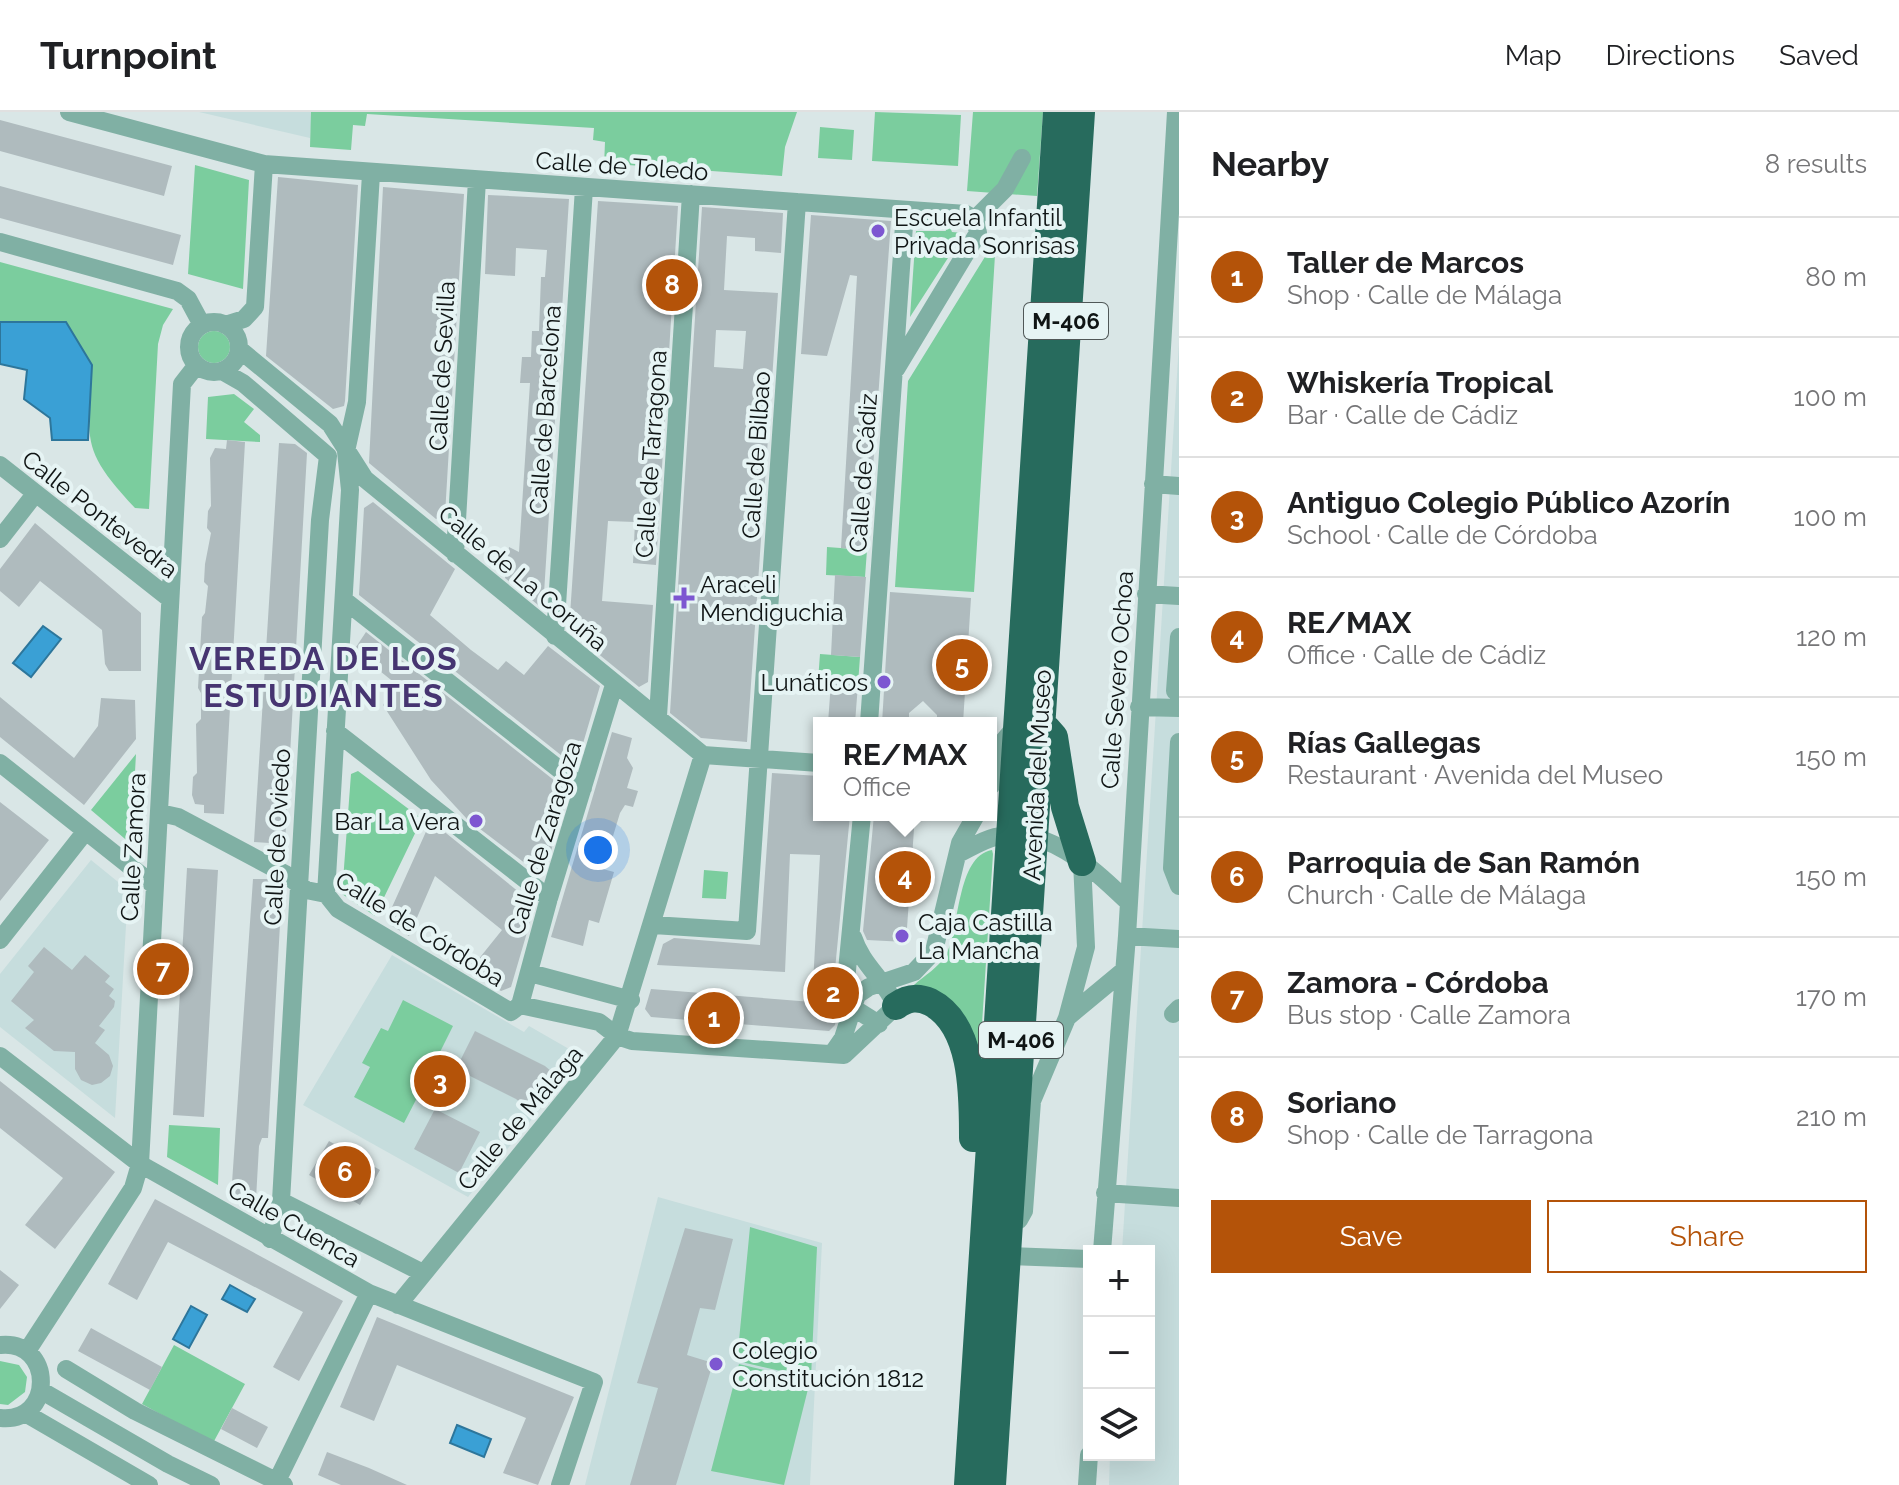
<!DOCTYPE html>
<html lang="en">
<head>
<meta charset="utf-8">
<style>
  :root { --surface:#fff; --page:#f6f6f6; --text:#202124; --muted:#757577; --line:#e0e0e0; --accent:#b45309 }
  body { margin:0; font-family:Raleway,sans-serif; background:var(--page); color:var(--text) }
  .controls { position:absolute; right:24px; bottom:24px; display:grid; overflow:hidden; border-radius:0px; box-shadow:0 8px 32px #0002 }
  .controls button { width:72px; height:72px; display:grid; place-items:center; padding:0; border:0; border-bottom:2px solid var(--line); background:var(--surface); color:var(--text); font:40px sans-serif }
  .you { position:absolute; left:598px; top:738px; width:28px; height:28px; margin:-20px; border:6px solid #fff; border-radius:50%; background:#1a73e8; box-shadow:0 0 0 12px #1a73e833 }
  .badge { display:grid; place-items:center; width:52px; height:52px; border-radius:50%; background:var(--accent); color:#fff; font-size:26px; font-weight:700 }
  .pin { position:absolute; translate:-50% -50%; border:4px solid #fff; box-shadow:0 2px 8px #0006 }
  .popup { position:absolute; left:813px; top:605px; width:184px; height:104px; box-sizing:border-box; display:grid; place-content:center; border-radius:0px; background:var(--surface); filter:drop-shadow(0 2px 6px #0005); font-size:26px; white-space:nowrap; color:var(--muted) }
  .popup b { font-size:30px; color:var(--text) }
  .popup::after { content:''; position:absolute; left:50%; top:100%; margin-left:-16px; border:16px solid transparent; border-top-color:var(--surface) }
  .list { margin:0; padding:0; list-style:none }
  h2 { display:flex; justify-content:space-between; align-items:center; height:104px; margin:0; padding:0 32px; font-size:34px }
  h2 small { font-size:26px; font-weight:400; color:var(--muted) }
  .list li { display:grid; grid-template-columns:52px 1fr auto; gap:24px; align-items:center; box-sizing:border-box; height:120px; padding:0 32px; border-top:2px solid var(--line) }
  .list b { display:block; font-size:30px; white-space:nowrap }
  .list p { margin:0; font-size:26px; white-space:nowrap; color:var(--muted) }
  .list em { font-size:26px; font-style:normal; color:var(--muted) }
  .actions { display:flex; gap:16px; padding:24px 32px }
  .actions a { flex:1; padding:18px 0; border:2px solid var(--accent); border-radius:0px; text-align:center; font-size:28px; color:var(--accent) }
  .actions .main { background:var(--accent); color:#fff }
  .icon { flex:none; width:44px; height:44px; fill:none; stroke:currentColor; stroke-width:2; stroke-linecap:round; stroke-linejoin:round }
  .map { position:relative; flex:none; width:1179px; height:1373px; overflow:hidden }
  header { display:flex; align-items:center; gap:48px; box-sizing:border-box; height:112px; padding:0 40px; background:var(--surface); border-bottom:2px solid var(--line) }
  header strong { font-size:38px }
  nav { display:flex; gap:44px; margin-inline-start:auto; font-size:28px }
  main { display:flex }
  aside { flex:1; background:var(--surface) }
  .map>svg:first-child { display:block }
</style>
</head>
<body>
<header>
<strong>Turnpoint</strong>
<nav><a>Map</a><a>Directions</a><a>Saved</a></nav>
</header>
<main>
<div class="map">
<svg width="1179" height="1373" viewBox="0 0 1179 1373">
  <rect width="100%" height="100%" fill="#d9e6e6"/>
  <path fill="#c6dddd" d="M199,0h113l-2,26z
    M1179,231v1142h-70l1,-30h39v-204h-27z
    M91,748l37,30 -13,228 -115,-91v-53z
    M392,843l132,77 5,-6 54,31 -115,140 -165,-92z
    M658,1085l164,46 -12,242h-225z"/>
  <path fill="#7bcd9e" d="M311,0h486l-12,35 -3,29 -168,-12 -10,2 1,-24 -12,-2 1,-12 -227,-14 -2,12 -12,-1 -2,25 -41,-3z
    M875,0l86,3 -3,51 -86,-5z
    M973,0h70l-6,84 -70,-5z
    M820,15l34,3 -2,30 -34,-2z
    M195,53l54,15 -6,109 -55,-15z
    M942,107l5,1 5,12 12,1 -54,84 6,-86h30z
    M996,127l-22,353 -79,-5 13,-206z
    M0,150l173,47 -10,16 -5,19 -9,165 -14,-1c-55,-59 -47,-66 -43,-143l-92,-43z
    M198 235a16 16 0 1 1 32 0a16 16 0 1 1-32 0Z
    M234,282l20,15 -10,13 16,13v7l-54,-3 2,-42z
    M827,435l40,3 -2,27 -39,-2z
    M820,542l40,3 -2,27 -40,-3z
    M136,642l-5,90 -40,-34z
    M358,659l64,48 -47,97 -33,-22 9,-120z
    M992,738l1,4 -13,201c-20,-42 -18,-58 -66,-70 11,-10 24,-17 32,-30 14,-25 10,-99 46,-105z
    M704,758l24,2 -2,27 -24,-1z
    M403,888l50,26 -15,30 6,3 -18,35 -6,-2 -16,31 -50,-26 16,-30 -8,-4 19,-35 7,3z
    M169,1013l51,3 -2,57 -51,-28z
    M750,1115l67,20 -6,131 -74,-17z
    M174,1233l71,39 -32,59 -71,-39z
    M0,1249l19,4 8,12 -2,15 -17,13 -8,-1z
    M739,1252l71,17 -26,104 -73,-14z"/>
  <path fill="#3aa0d5" stroke="#2d769b" stroke-width="2" d="M0,210h66l26,43 -4,75h-36l-2,-22 -26,-19 3,-29 -27,-6z
    M43,514l18,13 -30,38 -18,-14z
    M230,1173l25,14 -8,13 -25,-13z
    M191,1194l16,9 -18,33 -16,-9z
    M457,1313l34,14 -7,18 -34,-14z"/>
  <path fill="#afbbbe" fill-rule="evenodd" d="M0,8l172,46 -8,30 -164,-45z
    M278,65l80,8 -13,216 -1,5 -11,3 -67,-53z
    M0,74l181,49 -8,30 -173,-47z
    M383,75l81,7 -19,321 -9,4 -67,-56z
    M488,83l81,4 -26,410 -38,-31 4,-31 10,5 11,-169h-10l2,-26h9l1,-26h7l2,-54h4l2,-27 -31,-2 -1,28 -30,-2z
    M598,89l80,5 -22,359 -23,-2 2,-41 -27,-1 -6,80 51,4 -5,77 -9,5 -70,-57z
    M702,95l81,6 -2,40 -26,-2v-13l-28,-2 -3,54 54,3 -31,449 -46,-4 -31,-25zM716,218l30,1 -3,38 -29,-2z
    M811,103l80,6 -24,329 -26,-2 16,-272 -7,-1 -23,81 -26,-2z
    M227,328l18,2 -21,372 -20,-1v-8l-9,-1 -3,-9 1,-18 4,-4 -1,-49 5,-5v-26l-3,-5 4,-71 3,-4 3,-27 -4,-4 1,-18 6,-31 -4,-5 1,-17 3,-5 -1,-48 5,-10 11,1z
    M279,331l16,1 12,9 -22,391 -31,-2z
    M373,390l82,67 -25,46 41,35 27,20 8,-9 18,14 24,-29 52,40 -24,81 -217,-172 5,-87z
    M35,411l106,90v58h-32l-4,-7 -3,-34 -62,-49 -21,26 -19,-16v-22z
    M835,463l31,2 -6,80 -29,-2z
    M890,480l81,6 -8,125h-26v-8l-14,-14 -14,12v10h-27z
    M366,520l203,160 -26,85 -76,-58 -36,-39 -48,-75 13,-21 -42,-34z
    M831,570l27,2 -3,39h-27z
    M0,585l74,61 24,-32 3,-28 34,2 1,39 -52,66 -84,-68z
    M612,620l20,6 -5,20 6,10 -6,20 11,3 -5,16 -8,-2 -5,8 -17,56 11,3 -15,51 -10,-3 -6,26 -32,-9z
    M772,661l47,3v39h31l-17,175 5,16 -3,19 -6,6 -178,-14 -6,-8 6,-20 161,13 8,-147 -30,-1 -5,118 -128,-7 6,-21 11,-6 86,7z
    M0,690l49,38 -49,61z
    M874,703h41l-9,127 -39,-2 -4,-9z
    M429,713h7l99,80 -24,82 -10,4 -32,-20 33,-41 -67,-54 -26,60 -19,-11 -2,-9z
    M187,756l31,2 -14,247 -31,-2z
    M253,767h17l6,4v5l6,1 -14,249h-6l-3,8 -3,53 -22,-1 1,-15h-3z
    M44,835l28,23 13,-15 25,21 -5,6 9,7 -5,7 6,5 -1,6 -15,19 6,4 -10,13 14,12 4,11 -3,10 -9,7 -9,2 -11,-5 -6,-11v-17l-21,-1 -29,-23 9,-8 -23,-19 23,-29 -6,-6z
    M475,919l70,35 13,11 -27,34 -15,-12 -60,-30z
    M0,969l115,91 -60,77 -30,-24 38,-47 -63,-50z
    M435,997l45,23 -21,41 -45,-24z
    M329,1029l51,29 -20,35 -51,-30z
    M155,1087l188,102 -44,80 -26,-14 30,-55 -135,-70 -31,58 -29,-16z
    M685,1116l48,11 -18,71 -15,-2 -13,47 26,8 -37,122h-46l28,-97 -21,-5z
    M0,1158l19,15 -19,24z
    M377,1205l197,80 -36,88 -35,-12 23,-55 -129,-53 -23,56 -34,-14z
    M91,1216l71,39 -12,23 -72,-39z
    M232,1296l36,19 -11,21 -36,-19z
    M327,1340l42,16 38,17h-66l-23,-10z"/>
  <g fill="none" stroke-linecap="round" stroke-linejoin="round">
    <path stroke="#80b0a4" stroke-width="18" d="M69,0l195,52 702,50 9,5
      M975,107l30,-30 17,-31
      M0,130l177,49 11,8 14,26
      M189 235a25 25 0 1 1 50 0a25 25 0 1 1-50 0Z
      M225,213l19,-6 11,-12 9,-143
      M239,237l91,75 35,55 338,276 116,8
      M896,257l82,-136 -3,-14
      M222,259l21,12 85,73
      M0,353l170,134
      M1153,372l26,2
      M0,427l35,-45
      M455,442l22,-374
      M1146,482l33,2
      M344,488l239,188
      M555,524l29,-448
      M1179,525l-4,54h4
      M1139,595l40,1
      M658,604l33,-522
      M869,611l36,-512
      M335,619l214,167
      M1179,630l-7,126 7,18
      M0,651l155,123
      M991,674l9,-41 16,-19
      M160,701l18,4 107,57 21,16 20,4 12,15 173,103 9,-7 79,17 18,14 15,5 212,14 52,-49c-12,-27 -34,-41 -43,-69
      M862,703l-17,176 7,16 27,17
      M960,741c12,-6 23,-13 35,-16 52,-13 98,32 132,64
      M326,782l24,-404 -4,-39 11,-49 14,-228
      M653,813l94,6 50,-729
      M1127,824l52,3
      M0,828l85,-108
      M530,861l101,27
      M520,893l29,-107 65,-213
      M1173,902l6,-6
      M1069,904l53,-44
      M832,942l11,-16 14,-43 12,-8 45,-15 20,-21 26,-108 16,-28
      M0,944l140,108 229,129 225,89 -34,103
      M1105,1081l74,5
      M281,1089l142,72
      M1019,1108l5,-9 8,-110 35,-83 19,-71 -4,-85
      M270,1127l11,-38 39,-681 8,-64
      M1102,1139l25,-315 49,-824
      M1006,1144l83,3
      M398,1193l219,-269 86,-281
      M0,1233c54,-6 55,79 0,73
      M27,1239l106,-163 7,-24 42,-780 14,-18
      M66,1257l69,42 149,74
      M42,1279l126,73 43,21
      M25,1301l124,72
      M275,1373l94,-192
      M1087,1373l2,-30"/>
    <path stroke="#276b5d" stroke-width="28" d="M1047,617l7,8 11,70 17,55
      M896,894c11,-8 21,-10 34,-4 44,22 43,94 43,136
      M968,1373l89,-1373
      M992,1373l89,-1373"/>
  </g>
  <g fill="#7d57d1" stroke="#e6f4f4" stroke-width="3">
    <circle cx="878" cy="119" r="8"/>
    <path d="M680 474h8v8h8v8h-8v8h-8v-8h-8v-8h8z"/>
    <circle cx="884" cy="570" r="8"/>
    <circle cx="476" cy="709" r="8"/>
    <circle cx="902" cy="824" r="8"/>
    <circle cx="716" cy="1252" r="8"/>
  </g>
  <g text-anchor="middle" dominant-baseline="central" stroke-width="8" stroke-linejoin="round" paint-order="stroke">
    <g fill="#e6f4f4" stroke="#505858" stroke-width="2">
      <rect x="1024" y="191" width="84" height="36" rx="6"/>
      <rect x="979" y="910" width="84" height="36" rx="6"/>
    </g>
    <g font-size="22" font-weight="bold" fill="#101515">
      <text x="1066" y="209">M-406</text>
      <text x="1021" y="928">M-406</text>
    </g>
    <g font-size="24" fill="#101515" stroke="#e6f4f4">
      <text transform="translate(622 54) rotate(4)">Calle de Toledo</text>
      <text transform="translate(442 254) rotate(-87)">Calle de Sevilla</text>
      <text transform="translate(545 298) rotate(-86)">Calle de Barcelona</text>
      <text transform="translate(651 342) rotate(-86)">Calle de Tarragona</text>
      <text transform="translate(756 343) rotate(-86)">Calle de Bilbao</text>
      <text transform="translate(863 361) rotate(-86)">Calle de Cádiz</text>
      <text transform="translate(100 402) rotate(38)">Calle Pontevedra</text>
      <text transform="translate(523 466) rotate(40)">Calle de La Coruña</text>
      <text transform="translate(1117 568) rotate(-86)">Calle Severo Ochoa</text>
      <text transform="translate(1037 663) rotate(-87)">Avenida del Museo</text>
      <text transform="translate(277 725) rotate(-87)">Calle de Oviedo</text>
      <text transform="translate(544 726) rotate(-73)">Calle de Zaragoza</text>
      <text transform="translate(133 735) rotate(-87)">Calle Zamora</text>
      <text transform="translate(420 817) rotate(32)">Calle de Córdoba</text>
      <text transform="translate(520 1006) rotate(-50)">Calle de Málaga</text>
      <text transform="translate(294 1112) rotate(30)">Calle Cuenca</text>
    </g>
    <g font-size="24" fill="#101515" stroke="#e6f4f4" text-anchor="start">
      <text x="894" y="105">Escuela Infantil<tspan x="894" dy="28">Privada Sonrisas</tspan></text>
      <text x="700" y="472">Araceli<tspan x="700" dy="28">Mendiguchia</tspan></text>
      <text x="868" y="570" text-anchor="end">Lunáticos</text>
      <text x="460" y="709" text-anchor="end">Bar La Vera</text>
      <text x="918" y="810">Caja Castilla<tspan x="918" dy="28">La Mancha</tspan></text>
      <text x="732" y="1238">Colegio<tspan x="732" dy="28">Constitución 1812</tspan></text>
    </g>
    <g font-size="32" font-weight="bold" letter-spacing="2" fill="#463571" stroke="#e6f4f4">
      <text x="324" y="546">VEREDA DE LOS<tspan x="324" dy="37">ESTUDIANTES</tspan></text>
    </g>
  </g>
</svg>
<div class="controls">
<button>+</button>
<button>−</button>
<button><svg class="icon" aria-label="layers" viewBox="0 0 24 24"><path d="M12 4l9 5-9 5-9-5zM3 14l9 5 9-5"/></svg></button>
</div>
<div class="you"></div>
<div class="pin badge" style="left:714px;top:906px">1</div>
<div class="pin badge" style="left:833px;top:881px">2</div>
<div class="pin badge" style="left:440px;top:969px">3</div>
<div class="pin badge" style="left:905px;top:765px">4</div>
<div class="popup"><b>RE/MAX</b>Office</div>
<div class="pin badge" style="left:962px;top:553px">5</div>
<div class="pin badge" style="left:345px;top:1060px">6</div>
<div class="pin badge" style="left:163px;top:857px">7</div>
<div class="pin badge" style="left:672px;top:173px">8</div>
</div>
<aside>
<h2>Nearby<small>8 results</small></h2>
<ul class="list">
<li><span class="badge">1</span><div><b>Taller de Marcos</b><p>Shop · Calle de Málaga</p></div><em>80 m</em></li>
<li><span class="badge">2</span><div><b>Whiskería Tropical</b><p>Bar · Calle de Cádiz</p></div><em>100 m</em></li>
<li><span class="badge">3</span><div><b>Antiguo Colegio Público Azorín</b><p>School · Calle de Córdoba</p></div><em>100 m</em></li>
<li><span class="badge">4</span><div><b>RE/MAX</b><p>Office · Calle de Cádiz</p></div><em>120 m</em></li>
<li><span class="badge">5</span><div><b>Rías Gallegas</b><p>Restaurant · Avenida del Museo</p></div><em>150 m</em></li>
<li><span class="badge">6</span><div><b>Parroquia de San Ramón</b><p>Church · Calle de Málaga</p></div><em>150 m</em></li>
<li><span class="badge">7</span><div><b>Zamora - Córdoba</b><p>Bus stop · Calle Zamora</p></div><em>170 m</em></li>
<li><span class="badge">8</span><div><b>Soriano</b><p>Shop · Calle de Tarragona</p></div><em>210 m</em></li>
</ul>
<div class="actions"><a class="main">Save</a><a>Share</a></div>
</aside>
</main>
</body>
</html>
